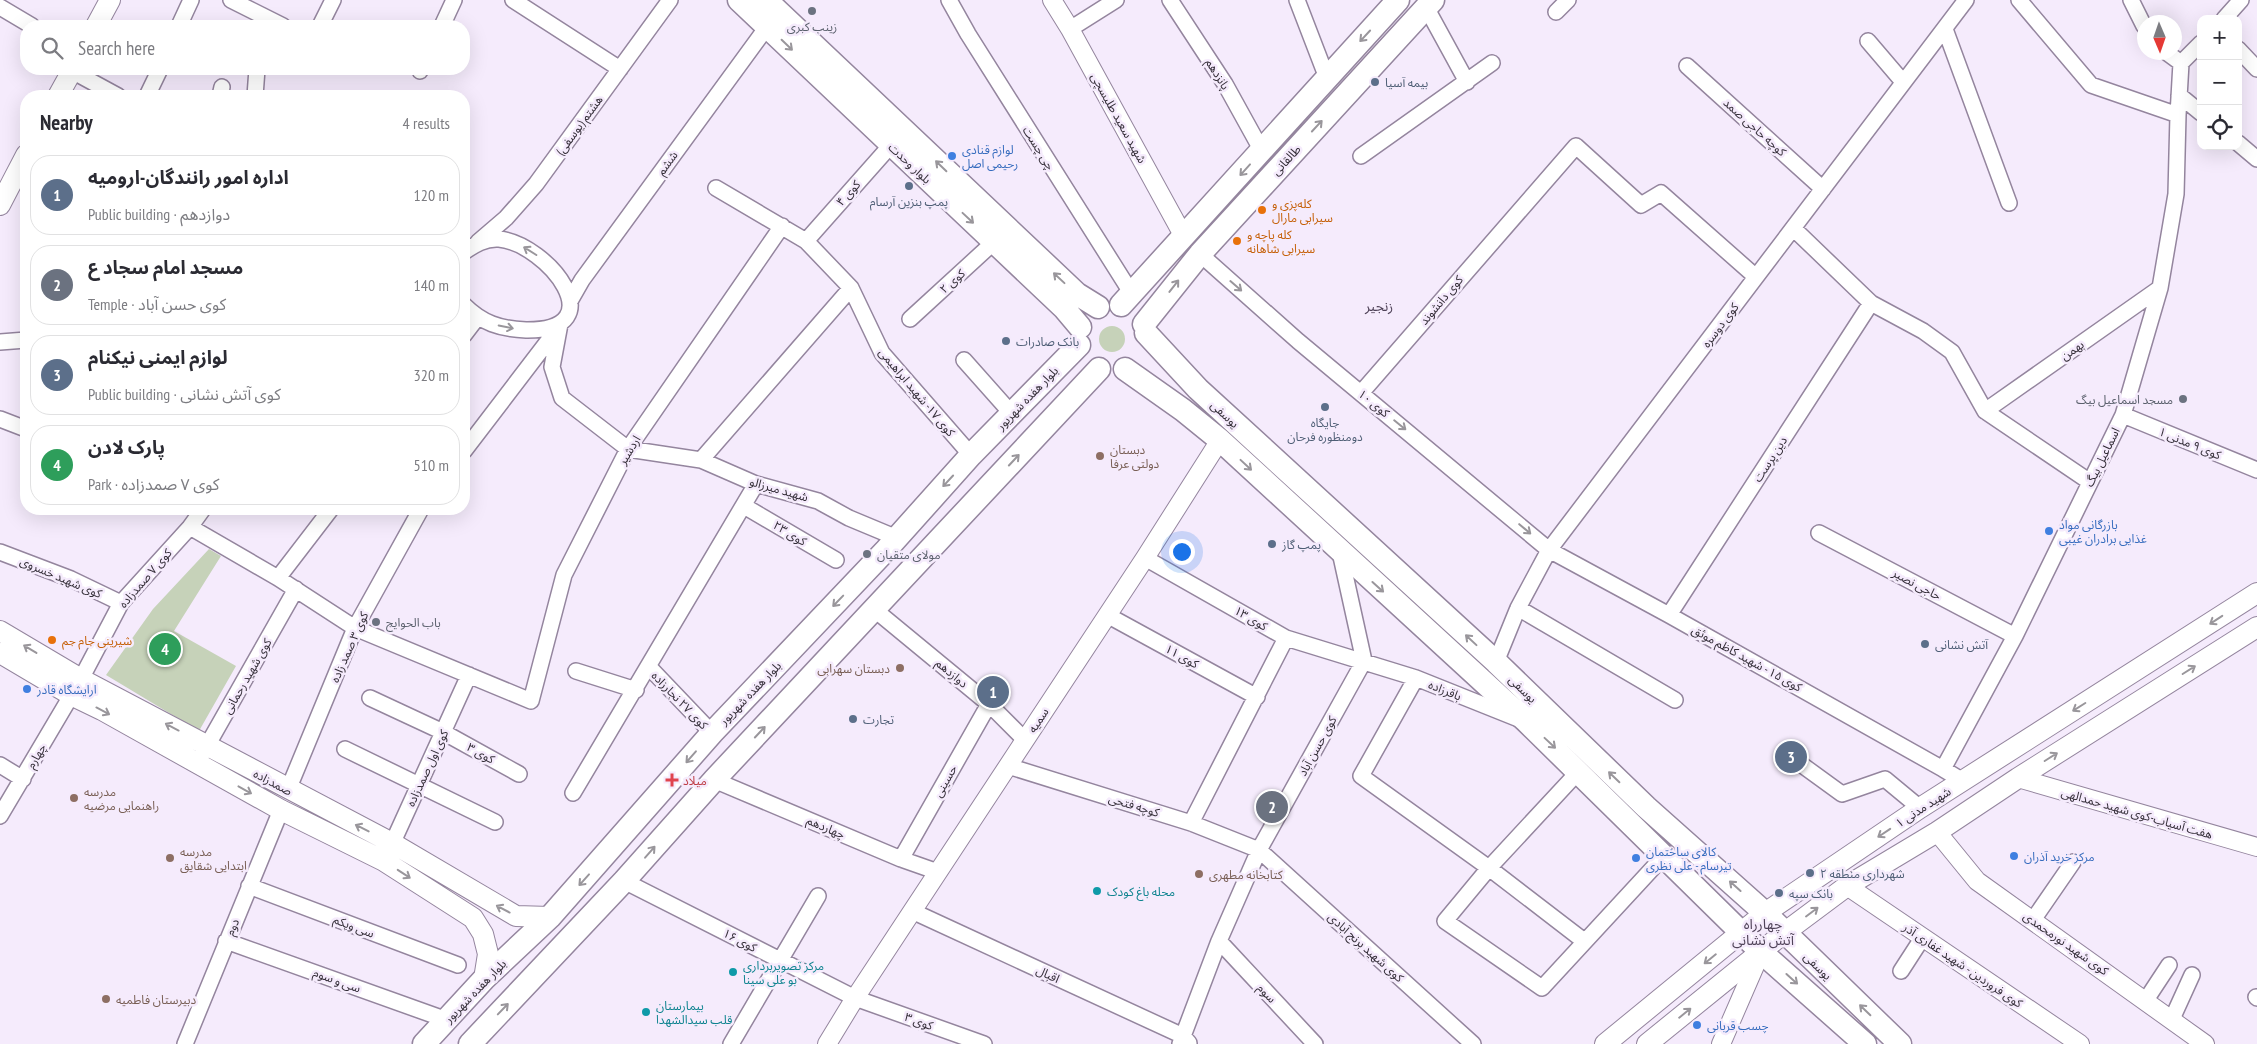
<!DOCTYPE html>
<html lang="en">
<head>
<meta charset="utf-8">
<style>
  :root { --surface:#fff; --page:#f7f7f7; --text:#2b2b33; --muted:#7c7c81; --line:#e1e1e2; --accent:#797f2a }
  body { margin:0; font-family:"PT Sans Narrow","Noto Sans Arabic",sans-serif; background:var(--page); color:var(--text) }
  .controls { position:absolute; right:15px; top:15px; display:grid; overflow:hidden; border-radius:10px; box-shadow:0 5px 20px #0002 }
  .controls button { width:45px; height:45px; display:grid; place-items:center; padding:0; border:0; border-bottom:1px solid var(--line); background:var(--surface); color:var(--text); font:25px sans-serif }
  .compass { position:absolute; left:2137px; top:15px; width:45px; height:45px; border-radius:50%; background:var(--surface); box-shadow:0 5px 20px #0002; rotate:178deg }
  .you { position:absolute; left:1181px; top:551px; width:18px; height:18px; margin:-12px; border:4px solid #fff; border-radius:50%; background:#1a73e8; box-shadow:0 0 0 8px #1a73e833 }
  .badge { display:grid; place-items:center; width:32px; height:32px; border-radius:50%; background:var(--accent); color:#fff; font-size:16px; font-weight:700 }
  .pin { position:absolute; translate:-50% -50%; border:2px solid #fff; box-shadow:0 1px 5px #0006 }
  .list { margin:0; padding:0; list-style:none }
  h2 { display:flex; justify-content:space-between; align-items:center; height:65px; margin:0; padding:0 20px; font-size:21px }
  h2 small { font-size:16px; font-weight:400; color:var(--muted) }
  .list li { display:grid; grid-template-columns:32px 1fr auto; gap:15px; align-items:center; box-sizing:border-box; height:80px; margin:0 10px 10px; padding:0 10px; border:1px solid var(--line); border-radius:20px }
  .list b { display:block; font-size:19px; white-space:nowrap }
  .list p { margin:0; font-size:16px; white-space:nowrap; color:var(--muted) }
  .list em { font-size:16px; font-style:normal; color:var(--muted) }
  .icon { flex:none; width:28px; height:28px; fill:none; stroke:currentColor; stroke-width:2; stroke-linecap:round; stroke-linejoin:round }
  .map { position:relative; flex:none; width:2257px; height:1044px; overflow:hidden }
  .search { position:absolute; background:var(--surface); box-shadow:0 5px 20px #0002; left:20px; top:20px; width:450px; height:55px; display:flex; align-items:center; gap:12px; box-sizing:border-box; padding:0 18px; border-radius:20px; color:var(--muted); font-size:19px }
  .panel { position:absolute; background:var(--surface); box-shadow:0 5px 20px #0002; left:20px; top:90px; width:450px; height:425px; border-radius:20px }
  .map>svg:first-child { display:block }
</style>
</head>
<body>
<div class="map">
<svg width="2257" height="1044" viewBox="0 0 2257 1044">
  <rect width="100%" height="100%" fill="#f5ebfc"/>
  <path fill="#c6d2b9" d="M1099 339a13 13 0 1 1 26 0a13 13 0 1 1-26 0Z
    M209,549l12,7 -47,75 62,35 -37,65 -93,-56 47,-66z"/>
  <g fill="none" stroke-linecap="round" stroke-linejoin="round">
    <g stroke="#94859e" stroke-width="18">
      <path id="minor" d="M231,0l52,26
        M513,0l107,69
        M949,0l19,34 164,260
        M1170,0l55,84 37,67
        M1297,0l30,78
        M2019,0l72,85 87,30
        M2131,0l13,26
        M0,7l32,19
        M1426,7l41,75
        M1556,12l12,-12
        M2224,19l17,-19
        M179,26l12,-26
        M320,26l13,-26
        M442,26l12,-26
        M1070,29l46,-29
        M1945,29l64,174
        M1868,41l35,41
        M2238,49l19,20
        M2166,52l15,11
        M1687,66l136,123
        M72,71l46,25
        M420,71l1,-2
        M2179,95l22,18
        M147,96l13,-27
        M220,96l2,-9
        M255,96l2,-27
        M2238,143l19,16
        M1361,156l131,-93
        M716,188l90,53 45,47 31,65 89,102
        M1793,228l78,75 52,28 29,21 33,59 105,71
        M806,241l85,-96
        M478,242l28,-24 30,-34 134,-184
        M464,252c10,-7 21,-14 35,-13 49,5 117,92 27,91 -26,-1 -44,-7 -62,-25
        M1200,254l98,87 251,209 120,65 274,154
        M570,301l12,-21 190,-260
        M910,319l84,-77
        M560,324l-8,43 10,31 66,51 73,11 55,24 62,17 31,17 48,20
        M464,335l13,-17
        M0,342l26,-2
        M964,360l48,54
        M1361,393l215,-247 65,59 20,-12 95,84
        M1985,411l175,-123
        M2123,415l134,55
        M0,419l26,10
        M464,451l94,-123
        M701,460l150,-172
        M744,506l92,54
        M190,527l88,51 77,50 176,73 33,-126 64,-126 154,-223
        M1819,533l196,103
        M0,552l71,27 50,24
        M1145,558l141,80 130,40 100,40
        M278,578l53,-69
        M1518,608l157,92
        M875,610l114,94 36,36
        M1107,615l150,82
        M1669,615l202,-312
        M1496,662l22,-54 31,-58 417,-550
        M649,667l63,66
        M576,671l60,19
        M1416,678l-55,98 128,92 95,73
        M370,698l73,34 76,42
        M345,749l150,73
        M203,753l93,-164
        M1791,757l51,37 43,-15 35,29
        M0,765l23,14
        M1008,766l183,57 68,27 214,194
        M1579,771l-90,97 -44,53 97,67 122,-132
        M714,780l187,79 37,13
        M1963,781l-20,-12 72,-133 108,-221 37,-127 16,-94 2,-79 3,-52 20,-20
        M288,790l67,-162 66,-119
        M573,793l183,-309
        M0,816l81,-137 40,-76 69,-76 13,-18
        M1191,823l95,-185
        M388,853l81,-178
        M901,859l88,-155
        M624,881l231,117 129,46
        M249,886l209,79
        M912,911l271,125 6,7
        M2033,920l40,-58
        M226,941l221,79
        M1219,941l96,103
        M1901,971l22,-34
        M2256,997l1,1
        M2146,1000l23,-35
        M2172,1019l20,-44
        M185,1044l96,-234
        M731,1044l87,-148
        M1180,1044l39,-103 40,-91 105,-189 -24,-109"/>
    </g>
    <g stroke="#94859e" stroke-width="20">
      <path id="tertiary" d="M1052,0l18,29 114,208
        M2018,778l239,69
        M1937,832l40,49 228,163
        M1847,886l233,158
        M827,1044l28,-46 290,-440 75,-118
        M1721,1044l40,-92"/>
    </g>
    <g stroke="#94859e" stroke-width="22">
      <path id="secondary" d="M96,26l14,-26
        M58,96l15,-27
        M0,205l26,-50
        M0,631l81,48 311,164 124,73 34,1
        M0,653l71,42 31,15 179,100 103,51 89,57 10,16 5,20 -4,25
        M1605,1044l160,-131 155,-105 337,-215
        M1647,1044l137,-111 63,-47 90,-54 81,-54 239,-151"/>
    </g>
    <g stroke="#94859e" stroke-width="25">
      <path id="primary" d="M739,0l325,308 16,19
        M766,0l311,294 21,13
        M1121,305l277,-305
        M1144,324l56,-70 233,-254
        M1146,333l52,56 298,273 150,145 119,106 135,131
        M1125,369l58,41 37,30 306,281 235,231 104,92
        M424,1044l60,-65 66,-62 162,-184 174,-183 85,-95 108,-110
        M470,1044l154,-163 90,-101 385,-411"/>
    </g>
    <use href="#minor" stroke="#fff" stroke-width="15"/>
    <use href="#tertiary" stroke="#fff" stroke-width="18"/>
    <use href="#secondary" stroke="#fff" stroke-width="20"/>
    <use href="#primary" stroke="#fff" stroke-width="22"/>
  </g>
  <defs><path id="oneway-shaft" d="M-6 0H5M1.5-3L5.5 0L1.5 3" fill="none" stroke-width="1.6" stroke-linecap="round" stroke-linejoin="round" transform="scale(1.25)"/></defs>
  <g stroke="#99969b">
    <use href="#oneway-shaft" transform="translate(1365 36) rotate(133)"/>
    <use href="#oneway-shaft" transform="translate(787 45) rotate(44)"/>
    <use href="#oneway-shaft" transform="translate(1317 126) rotate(-47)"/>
    <use href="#oneway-shaft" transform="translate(941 166) rotate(-136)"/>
    <use href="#oneway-shaft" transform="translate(1245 170) rotate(132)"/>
    <use href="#oneway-shaft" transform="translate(968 218) rotate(43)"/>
    <use href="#oneway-shaft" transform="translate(530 251) rotate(-148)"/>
    <use href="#oneway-shaft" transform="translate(1059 278) rotate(-137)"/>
    <use href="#oneway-shaft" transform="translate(1174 286) rotate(-52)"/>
    <use href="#oneway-shaft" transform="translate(1236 286) rotate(41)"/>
    <use href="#oneway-shaft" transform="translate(506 327) rotate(12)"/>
    <use href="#oneway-shaft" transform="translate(1400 425) rotate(39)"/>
    <use href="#oneway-shaft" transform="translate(1014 460) rotate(-47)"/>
    <use href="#oneway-shaft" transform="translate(1246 465) rotate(43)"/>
    <use href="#oneway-shaft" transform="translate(948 481) rotate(133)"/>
    <use href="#oneway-shaft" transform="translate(1525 529) rotate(40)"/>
    <use href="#oneway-shaft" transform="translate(1378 587) rotate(42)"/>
    <use href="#oneway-shaft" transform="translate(838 601) rotate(134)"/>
    <use href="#oneway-shaft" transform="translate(2216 620) rotate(147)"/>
    <use href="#oneway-shaft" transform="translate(1471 640) rotate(-137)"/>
    <use href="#oneway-shaft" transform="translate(30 649) rotate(-149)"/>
    <use href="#oneway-shaft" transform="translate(2189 670) rotate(-32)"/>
    <use href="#oneway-shaft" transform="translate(2079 707) rotate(148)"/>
    <use href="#oneway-shaft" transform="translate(103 711) rotate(28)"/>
    <use href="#oneway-shaft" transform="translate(172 727) rotate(-152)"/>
    <use href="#oneway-shaft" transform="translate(760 732) rotate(-47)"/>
    <use href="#oneway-shaft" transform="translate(1550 743) rotate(43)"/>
    <use href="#oneway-shaft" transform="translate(691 757) rotate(131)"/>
    <use href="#oneway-shaft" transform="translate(2051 757) rotate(-32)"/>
    <use href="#oneway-shaft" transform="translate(1614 777) rotate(-136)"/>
    <use href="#oneway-shaft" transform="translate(245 790) rotate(29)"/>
    <use href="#oneway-shaft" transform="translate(362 828) rotate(-153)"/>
    <use href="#oneway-shaft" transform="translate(1884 833) rotate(146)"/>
    <use href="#oneway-shaft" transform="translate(650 852) rotate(-49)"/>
    <use href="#oneway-shaft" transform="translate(404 874) rotate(33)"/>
    <use href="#oneway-shaft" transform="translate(584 880) rotate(132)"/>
    <use href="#oneway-shaft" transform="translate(1735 886) rotate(-138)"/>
    <use href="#oneway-shaft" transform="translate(503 909) rotate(-152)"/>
    <use href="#oneway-shaft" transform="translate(1812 912) rotate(-37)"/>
    <use href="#oneway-shaft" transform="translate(1710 959) rotate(141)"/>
    <use href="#oneway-shaft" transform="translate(1792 979) rotate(42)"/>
    <use href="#oneway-shaft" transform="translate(503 1009) rotate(-46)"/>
    <use href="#oneway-shaft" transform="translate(1865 1010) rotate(-136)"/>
    <use href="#oneway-shaft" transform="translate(1685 1013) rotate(-39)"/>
  </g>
  <g fill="#6b7280" stroke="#f5ebfc" stroke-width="2">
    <circle cx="812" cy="11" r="5"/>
    <circle cx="2183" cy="399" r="5"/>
    <circle cx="867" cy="554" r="5"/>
    <circle cx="376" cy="622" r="5"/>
  </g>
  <g fill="#5c6f8a" stroke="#f5ebfc" stroke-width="2">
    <circle cx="1375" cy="82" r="5"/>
    <circle cx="909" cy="186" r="5"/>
    <circle cx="1006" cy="341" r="5"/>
    <circle cx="1325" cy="407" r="5"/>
    <circle cx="1272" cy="544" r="5"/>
    <circle cx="1925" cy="644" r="5"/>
    <circle cx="853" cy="719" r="5"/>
    <circle cx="1810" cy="873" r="5"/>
    <circle cx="1779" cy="893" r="5"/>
  </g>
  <g fill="#3f7fe0" stroke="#f5ebfc" stroke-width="2">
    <circle cx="952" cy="156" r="5"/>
    <circle cx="2049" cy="531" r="5"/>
    <circle cx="27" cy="689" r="5"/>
    <circle cx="2014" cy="856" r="5"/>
    <circle cx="1636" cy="858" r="5"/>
    <circle cx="1697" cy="1025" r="5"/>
  </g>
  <g fill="#e8710a" stroke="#f5ebfc" stroke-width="2">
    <circle cx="1262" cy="210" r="5"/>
    <circle cx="1237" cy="241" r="5"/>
    <circle cx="52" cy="640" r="5"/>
  </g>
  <g fill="#8d6e63" stroke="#f5ebfc" stroke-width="2">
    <circle cx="1100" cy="456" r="5"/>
    <circle cx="900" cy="668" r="5"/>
    <circle cx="74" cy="798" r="5"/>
    <circle cx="170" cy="858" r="5"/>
    <circle cx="1199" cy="874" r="5"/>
    <circle cx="106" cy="999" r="5"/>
  </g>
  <path fill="#e0444e" stroke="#f5ebfc" stroke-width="2" d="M669.5 772.5h5v5h5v5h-5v5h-5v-5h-5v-5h5z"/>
  <g fill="#0f9aa8" stroke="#f5ebfc" stroke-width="2">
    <circle cx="1097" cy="891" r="5"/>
    <circle cx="733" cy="972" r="5"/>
    <circle cx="646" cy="1012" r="5"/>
  </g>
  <g text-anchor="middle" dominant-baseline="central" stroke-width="5" stroke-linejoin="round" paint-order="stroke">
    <g font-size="12" fill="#5b616d" stroke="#f5ebfc" text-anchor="start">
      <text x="812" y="26" text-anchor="middle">زینب کبری</text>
      <text x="2173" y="399" text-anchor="end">مسجد اسماعیل بیگ</text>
      <text x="877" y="554">مولای متقیان</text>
      <text x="386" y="622">باب الحوایج</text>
    </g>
    <g font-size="12" fill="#332d37" stroke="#f5ebfc">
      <text transform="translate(1218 74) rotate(58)">پانزدهم</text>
      <text transform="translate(1119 118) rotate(61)">شهید سعید طلیسچی</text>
      <text transform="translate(579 125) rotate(-54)">هشتم (یوسفی)</text>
      <text transform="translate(1755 127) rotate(42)">کوچه حاجی صمد</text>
      <text transform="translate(1039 148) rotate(58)">چی چست</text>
      <text transform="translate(1286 160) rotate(-47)">طالقانی</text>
      <text transform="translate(667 163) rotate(-54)">ششم</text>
      <text transform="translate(910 163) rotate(43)">بلوار وحدت</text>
      <text transform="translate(848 193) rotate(-48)">کوی ۴</text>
      <text transform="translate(952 281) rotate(-42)">کوی ۲</text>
      <text transform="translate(1441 300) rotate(-50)">کوی دانشوند</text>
      <text transform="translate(1720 325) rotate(-53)">کوی دوسره</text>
      <text transform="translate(2072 350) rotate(-35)">بهمن</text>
      <text transform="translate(917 392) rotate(50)">کوی ۱۷- شهید ابراهیمی</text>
      <text transform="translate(1027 398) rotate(-46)">بلوار هفده شهریور</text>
      <text transform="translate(1374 403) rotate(39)">کوی ۱۰</text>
      <text transform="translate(1225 414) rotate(43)">یوسفی</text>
      <text transform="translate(2190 443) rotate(22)">کوی ۹ مدنی ۱</text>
      <text transform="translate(629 450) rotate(-59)">اردشیر</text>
      <text transform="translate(2102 457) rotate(-64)">اسماعیل بیگ</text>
      <text transform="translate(1770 459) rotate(-57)">دین پرست</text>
      <text transform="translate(779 489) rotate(16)">شهید میرزالو</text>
      <text transform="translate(790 533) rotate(31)">کوی ۲۳</text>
      <text transform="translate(61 577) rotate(23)">کوی شهید خسروی</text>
      <text transform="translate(145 578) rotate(-49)">کوی ۷ صمدزاده</text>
      <text transform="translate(1917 584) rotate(28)">حاجی نصیر</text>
      <text transform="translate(1251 618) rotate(30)">کوی ۱۳</text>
      <text transform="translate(349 647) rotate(-66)">کوی ۳ صمد زاده</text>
      <text transform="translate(1182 656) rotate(29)">کوی ۱۱</text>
      <text transform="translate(1747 658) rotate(29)">کوی ۱۵ - شهید کاظم موثق</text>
      <text transform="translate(952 673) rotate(40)">دوازدهم</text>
      <text transform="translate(247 676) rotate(-60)">کوی شهید رحمانی</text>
      <text transform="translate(1523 689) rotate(44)">یوسفی</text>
      <text transform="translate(1445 690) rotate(22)">باقرزاده</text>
      <text transform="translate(750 693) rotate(-46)">بلوار هفده شهریور</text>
      <text transform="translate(680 700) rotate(46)">کوی ۲۷ نجارزاده</text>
      <text transform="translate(1038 720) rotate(-57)">سمیه</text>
      <text transform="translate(1317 746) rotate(-61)">کوی حسن آباد</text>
      <text transform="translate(481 753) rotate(29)">کوی ۳</text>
      <text transform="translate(36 756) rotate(-60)">چهارم</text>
      <text transform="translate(427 768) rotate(-65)">کوی اول صمدزاده</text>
      <text transform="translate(945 781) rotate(-61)">حسینی</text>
      <text transform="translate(273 782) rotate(28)">صمدزاده</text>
      <text transform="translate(1134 805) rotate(17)">کوچه فتحی</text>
      <text transform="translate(1923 807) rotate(-33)">شهید مدنی ۱</text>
      <text transform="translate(2137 813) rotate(16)">هفت آسیاب-کوی شهید حمدالهی</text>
      <text transform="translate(826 827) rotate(23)">چهاردهم</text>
      <text transform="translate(354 926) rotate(21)">سی ویکم</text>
      <text transform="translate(232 927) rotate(-68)">دوم</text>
      <text transform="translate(740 940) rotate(27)">کوی ۱۶</text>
      <text transform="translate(2066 943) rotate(35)">کوی شهید نورمحمدی</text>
      <text transform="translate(1366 947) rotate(42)">کوی شهید برنج آبادی</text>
      <text transform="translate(1963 965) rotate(34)">کوی فروردین - شهید غفاری آذر</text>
      <text transform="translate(1818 966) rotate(44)">یوسفی</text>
      <text transform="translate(1048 974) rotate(25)">اقبال</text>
      <text transform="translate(337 980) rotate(20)">سی و سوم</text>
      <text transform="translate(475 991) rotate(-46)">بلوار هفده شهریور</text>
      <text transform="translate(1267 993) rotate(47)">سوم</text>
      <text transform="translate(919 1021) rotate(20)">کوی ۳</text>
    </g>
    <g font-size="12" fill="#4e5e75" stroke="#f5ebfc" text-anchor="start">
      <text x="1385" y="82">بیمه آسیا</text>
      <text x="909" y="201" text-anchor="middle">پمپ بنزین آرسام</text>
      <text x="1016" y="341">بانک صادرات</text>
      <text x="1325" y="422" text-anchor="middle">جایگاه<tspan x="1325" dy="14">دومنظوره فرحان</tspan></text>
      <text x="1282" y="544">پمپ گاز</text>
      <text x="1935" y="644">آتش نشانی</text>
      <text x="863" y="719">تجارت</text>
      <text x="1820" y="873">شهرداری منطقه ۲</text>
      <text x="1789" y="893">بانک سپه</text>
    </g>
    <g font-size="12" fill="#366cbe" stroke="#f5ebfc" text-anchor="start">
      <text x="962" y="149">لوازم قنادی<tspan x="962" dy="14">رحیمی اصل</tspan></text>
      <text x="2059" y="524">بازرگانی مواد<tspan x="2059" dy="14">غذایی برادران غیبی</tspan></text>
      <text x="37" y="689">ارایشگاه قادر</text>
      <text x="1646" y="851">کالای ساختمان<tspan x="1646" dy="14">تیرسام - علی نظری</tspan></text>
      <text x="2024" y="856">مرکز خرید آذران</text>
      <text x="1707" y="1025">چسب قربانی</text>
    </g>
    <g font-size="12" fill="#c56008" stroke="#f5ebfc" text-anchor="start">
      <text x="1272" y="203">کله‌پزی و<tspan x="1272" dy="14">سیرابی مارال</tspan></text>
      <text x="1247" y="234">کله پاچه و<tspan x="1247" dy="14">سیرابی شاهانه</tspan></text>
      <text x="62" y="640">شیرینی جام جم</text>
    </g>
    <g font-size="12" fill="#785e54" stroke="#f5ebfc" text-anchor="start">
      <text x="1110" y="449">دبستان<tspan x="1110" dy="14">دولتی عرفا</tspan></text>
      <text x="890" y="668" text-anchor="end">دبستان سهرابی</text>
      <text x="84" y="791">مدرسه<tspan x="84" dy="14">راهنمایی مرضیه</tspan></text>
      <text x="180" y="851">مدرسه<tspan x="180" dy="14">ابتدایی شقایق</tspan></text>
      <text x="1209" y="874">کتابخانه مطهری</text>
      <text x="116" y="999">دبیرستان فاطمیه</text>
    </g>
    <g font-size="12" fill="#be3a42" stroke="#f5ebfc" text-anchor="start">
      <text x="683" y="780">میلاد</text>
    </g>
    <g font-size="12" fill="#0d838f" stroke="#f5ebfc" text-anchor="start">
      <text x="1107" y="891">محله باغ کودک</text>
      <text x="743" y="965">مرکز تصویربرداری<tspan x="743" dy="14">بو علی سینا</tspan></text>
      <text x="656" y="1005">بیمارستان<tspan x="656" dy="14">قلب سیدالشهدا</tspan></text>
    </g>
    <g font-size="14" fill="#504359" stroke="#f5ebfc">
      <text x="1379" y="306">زنجیر</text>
      <text x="1763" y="924">چهارراه<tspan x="1763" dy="16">آتش نشانی</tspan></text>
    </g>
  </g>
</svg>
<div class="controls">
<button>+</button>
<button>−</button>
<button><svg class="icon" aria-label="locate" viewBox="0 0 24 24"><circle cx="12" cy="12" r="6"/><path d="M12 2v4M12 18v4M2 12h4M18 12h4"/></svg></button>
</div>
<svg class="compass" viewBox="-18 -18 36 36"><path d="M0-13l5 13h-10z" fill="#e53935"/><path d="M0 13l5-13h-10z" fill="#7c7c81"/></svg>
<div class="you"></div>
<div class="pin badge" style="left:993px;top:692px;background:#5c6f8a">1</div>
<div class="pin badge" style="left:1272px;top:807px;background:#6b7280">2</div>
<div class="pin badge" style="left:1791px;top:757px;background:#5c6f8a">3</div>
<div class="pin badge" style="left:165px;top:649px;background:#2e9e5b">4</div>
<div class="search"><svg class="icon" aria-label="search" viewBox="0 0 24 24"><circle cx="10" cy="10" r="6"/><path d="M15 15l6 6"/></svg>Search here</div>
<section class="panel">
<h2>Nearby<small>4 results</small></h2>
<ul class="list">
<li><span class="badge" style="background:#5c6f8a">1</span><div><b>اداره امور رانندگان-ارومیه</b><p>Public building · دوازدهم</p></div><em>120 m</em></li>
<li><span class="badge" style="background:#6b7280">2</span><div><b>مسجد امام سجاد ع</b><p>Temple · کوی حسن آباد</p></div><em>140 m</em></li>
<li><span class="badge" style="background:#5c6f8a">3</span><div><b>لوازم ایمنی نیکنام</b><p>Public building · کوی آتش نشانی</p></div><em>320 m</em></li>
<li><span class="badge" style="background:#2e9e5b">4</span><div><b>پارک لادن</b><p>Park · کوی ۷ صمدزاده</p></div><em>510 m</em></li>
</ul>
</section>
</div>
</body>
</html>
